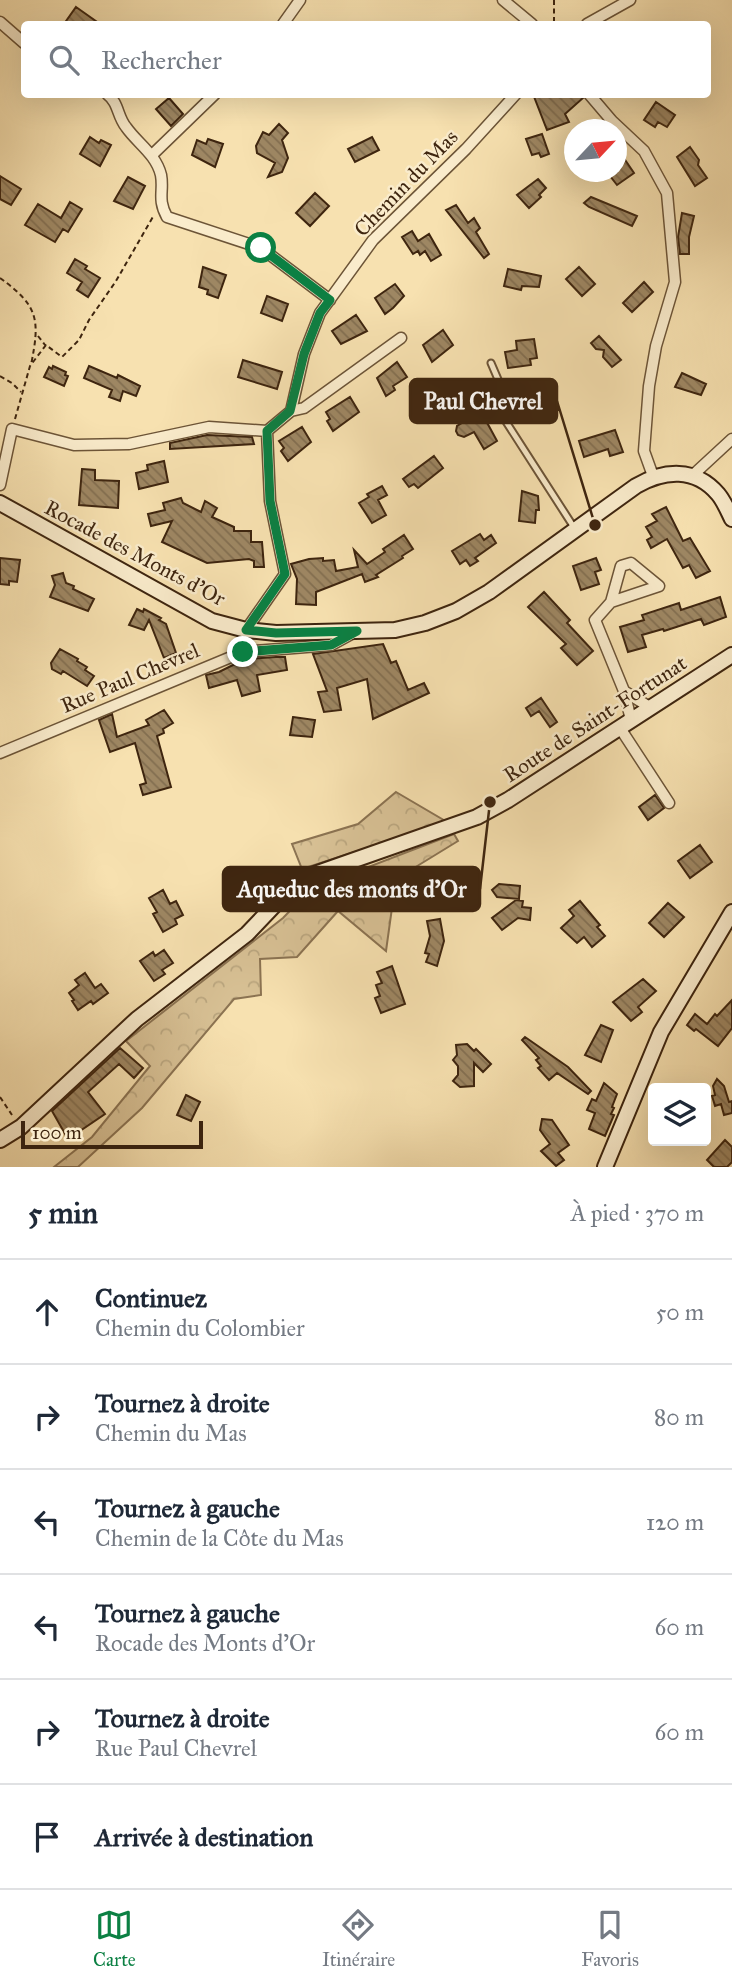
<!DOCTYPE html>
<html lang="fr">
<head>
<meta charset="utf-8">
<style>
  :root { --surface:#fff; --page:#f2f2f3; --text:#1f2937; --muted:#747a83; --line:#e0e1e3; --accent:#0b8043 }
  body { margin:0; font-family:"IM FELL Great Primer",serif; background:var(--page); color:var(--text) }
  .controls { position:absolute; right:21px; bottom:21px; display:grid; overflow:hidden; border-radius:7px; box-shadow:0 7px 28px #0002 }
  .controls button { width:63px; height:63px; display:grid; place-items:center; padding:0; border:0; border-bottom:2px solid var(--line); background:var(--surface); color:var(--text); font:35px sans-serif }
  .compass { position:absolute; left:564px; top:119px; width:63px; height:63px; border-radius:50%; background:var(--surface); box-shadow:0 7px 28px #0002; rotate:64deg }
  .scale { position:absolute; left:21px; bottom:18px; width:182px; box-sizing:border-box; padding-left:7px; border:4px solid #3e250f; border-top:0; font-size:19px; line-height:24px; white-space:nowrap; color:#3e250f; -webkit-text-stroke:5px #faeccc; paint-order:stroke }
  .stop { position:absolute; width:21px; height:21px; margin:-16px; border:5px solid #0b8043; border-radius:50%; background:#fff }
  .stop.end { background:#0b8043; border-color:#fff; box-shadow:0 2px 7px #0008 }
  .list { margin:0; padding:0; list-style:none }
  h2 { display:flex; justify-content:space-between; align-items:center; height:91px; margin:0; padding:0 28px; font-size:30px }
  h2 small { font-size:23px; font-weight:400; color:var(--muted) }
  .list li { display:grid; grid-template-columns:46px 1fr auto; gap:21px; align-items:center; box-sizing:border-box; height:105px; padding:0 28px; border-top:2px solid var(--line) }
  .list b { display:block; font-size:26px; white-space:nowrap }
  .list p { margin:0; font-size:23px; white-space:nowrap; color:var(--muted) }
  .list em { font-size:23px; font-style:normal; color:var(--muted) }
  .icon { flex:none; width:38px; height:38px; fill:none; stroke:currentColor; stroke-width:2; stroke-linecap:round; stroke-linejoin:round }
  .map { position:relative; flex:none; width:732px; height:1167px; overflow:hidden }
  .search { position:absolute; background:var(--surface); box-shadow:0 7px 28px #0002; left:21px; right:21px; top:21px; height:77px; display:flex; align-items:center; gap:18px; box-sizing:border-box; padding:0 24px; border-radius:7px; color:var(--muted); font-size:26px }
  .sheet { height:721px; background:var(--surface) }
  nav { display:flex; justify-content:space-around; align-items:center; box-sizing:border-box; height:98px; border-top:2px solid var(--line); background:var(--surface); font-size:19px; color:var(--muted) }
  nav a { display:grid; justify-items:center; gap:4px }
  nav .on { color:var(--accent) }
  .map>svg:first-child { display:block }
</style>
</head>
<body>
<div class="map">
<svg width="732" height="1167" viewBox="0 0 732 1167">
  <defs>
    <pattern id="forest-crowns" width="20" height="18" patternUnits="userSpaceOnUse" patternTransform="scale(1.75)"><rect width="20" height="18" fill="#d8c195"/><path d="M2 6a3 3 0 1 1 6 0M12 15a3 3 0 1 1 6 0" fill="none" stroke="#baa67f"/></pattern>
    <pattern id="building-back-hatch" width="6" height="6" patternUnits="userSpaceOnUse" patternTransform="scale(1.75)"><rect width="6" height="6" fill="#9e8763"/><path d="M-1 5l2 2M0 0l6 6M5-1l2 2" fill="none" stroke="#826e50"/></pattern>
  </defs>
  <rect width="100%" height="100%" fill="#f7e1b0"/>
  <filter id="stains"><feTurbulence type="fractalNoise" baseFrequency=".00286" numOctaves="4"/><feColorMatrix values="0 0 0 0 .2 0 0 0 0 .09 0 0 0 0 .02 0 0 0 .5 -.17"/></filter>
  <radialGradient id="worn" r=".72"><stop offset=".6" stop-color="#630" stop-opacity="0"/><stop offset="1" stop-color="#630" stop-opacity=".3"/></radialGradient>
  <path fill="url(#forest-crowns)" stroke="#8b7352" stroke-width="2" d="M396,792l51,30 -145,47 -10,-25 66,-20z
    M454,834l4,7 -62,38 -10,72 -48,-40 -41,46 -37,2 1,36 -27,4 -92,109 -64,59h-24l38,-30 58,-71 -24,-25 157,-123 28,-29z"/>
  <path fill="url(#building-back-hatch)" stroke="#3e250f" stroke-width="2" d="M76,7l24,17h-36z
    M533,94h49l1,4 -18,16 4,8 -22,8z
    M169,98l14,16 -12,12 -15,-17z
    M656,102l19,13 -8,12 -9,-5 -3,5 -11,-7z
    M279,124l9,9 -6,7 6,18 -6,14 -14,5 7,-14 -18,-10 -1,-7 7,-14 6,3z
    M542,134l7,20 -8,3 -2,-4 -7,2 -6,-16z
    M90,137l9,6 2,-3 10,5 -11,21 -20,-12z
    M372,137l7,13 -24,12 -7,-13z
    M208,139l15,5 -8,23 -23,-12 5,-15 9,4z
    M690,147l9,13 -1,5 9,13 -12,8 -18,-29z
    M617,148l17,25 -17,12 -10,-13h10z
    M0,176l21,13 -10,16 -11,-6z
    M128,177l17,9 -12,23 -19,-8z
    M538,179l8,9 -7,7 2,2 -12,11 -12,-13z
    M315,193l14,13 -19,20 -14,-13z
    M591,197l46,19 -5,10 -43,-19 -5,-4z
    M70,202l12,7 -14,23 -5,-3 -8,13 -30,-17 13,-21 23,14z
    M456,205l12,18 6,-5 6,10 -4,4 13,22 -5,4 -38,-48z
    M682,213l12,3 -5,21v17h-9l-2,-17z
    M412,231l6,10 11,-7 12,21 -10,6 -6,-10 -5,4 -2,-4 -5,3 -11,-17z
    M75,259l12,7 -2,3 15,9 -12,19 -11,-7 5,-8 -15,-9z
    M203,267l23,8 -8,23 -11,-4 1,-4 -9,-3z
    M579,267l16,17 -13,12 -16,-17z
    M508,269l33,7 -2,11 -17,-1 -1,4 -17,-4z
    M644,282l9,10 -21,20 -9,-9z
    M395,284l9,12 -11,12 -8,6 -10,-16z
    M267,296l21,8 -6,17 -21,-8z
    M356,315l11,16 -26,13 -9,-13z
    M443,330l10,15 -21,17 -9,-17z
    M599,336l22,24 -9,7 -9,-10 1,-7 -8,-1 -5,-6z
    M534,339l3,19 -7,1 1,6 -23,3 -3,-16 12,-2 -1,-9z
    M243,360l39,12 -5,17 -39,-12z
    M397,362l10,15 -14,9 2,4 -9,6 -9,-18z
    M53,366l13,6 -1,3 3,1 -4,10 -20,-9 5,-10 3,2z
    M89,366l28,12 1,-3 22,11 -4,10 -13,-5 -3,10 -11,-4 3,-7 -28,-12z
    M682,373l24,11 -5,11 -26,-8z
    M553,392l6,18 -35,6 -4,-14z
    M350,397l9,15 -26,19 -6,-10 3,-2 -4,-7z
    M484,417l13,24 -13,8 -10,-17 -10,5 -6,-2 -2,-4 1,-5 10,-6 6,2z
    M302,427l9,15 -23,19 -7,-10 3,-3 -5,-7z
    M615,430l8,22 -13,4 -2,-7 -24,8 -5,-16z
    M207,435l45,2 2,7 -84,5v-6z
    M434,456l9,12 -25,20 -4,-4 -5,3 -6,-8z
    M164,461l4,21 -29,7 -3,-16 12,-3 -1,-5z
    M82,469l13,1v10l24,1 -1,27 -39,-3z
    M382,486l5,9 -9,5 8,15 -14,8 -13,-20 10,-6 -2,-3z
    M522,491l16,5 1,14h-3l-1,13 -16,-2z
    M181,498l2,5 18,9 4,-11 12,7 -5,9 22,10v4h17v11h11l2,25h-10v-6l-5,-2 -42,4 -45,-21 10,-21 -21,5 -3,-12 17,-4 -2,-7z
    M666,507l17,34 7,-3 20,33 -14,7 -7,-13 -6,3 -16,-29 -16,9 -4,-8 5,-3 -6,-10 11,-6 -5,-7z
    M480,534l4,6 7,-5 5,8 -21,15 3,3 -8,5 -4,-6 -6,4 -8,-13z
    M404,535l9,14 -11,7 1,2 -27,17 2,2 -13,5 -3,-8 -46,18v13l-20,-1 1,-25 -6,-15 18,-5 14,-1v3l11,-1 2,11 22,-4 -4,-17 13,14 18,-12 -2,-3z
    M0,558l20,2 -3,22 -8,-1v4l-9,-1z
    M596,558l5,12 -6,2 4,12 -18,6 -8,-24z
    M63,573l3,10 8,3 -1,3 21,10 -6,12 -38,-14 5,-12 -3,-9z
    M544,592l26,28 -3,3 26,28 -16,14 -16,-17 5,-4 -38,-37z
    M720,597l6,20 -22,8 -3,-6 -37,12 -1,-2 -21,6 4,12 -18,5 -8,-25 24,-7 -2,-5 37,-12 2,7z
    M137,609l6,3 1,-3 17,9 -2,2 7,4 10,29 -12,5 -15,-38 -5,10 -15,-5z
    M383,644l8,19 5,-2 12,29 16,-7 5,10 -56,26 -6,-40 -30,9 4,22 -17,2 -6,-20 9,-1 -14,-37z
    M60,649l18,10 -1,2 10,6 -2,3 9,6 -7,10 -24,-15 -2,3 -9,-5 -1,-6z
    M276,657h9l2,13 -30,5 3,16 -18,5 -5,-16 -28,8 -3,-13 13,-3 26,-13z
    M541,698l16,24 -7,5 -11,-16 -8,5 -5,-8z
    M164,710l9,13 -10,6 1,4 -7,3 14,51 -28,8 -3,-10 6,-2 -11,-40 -25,9 -11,-32 13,-6 5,23 32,-12 -3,-5z
    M293,717l22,3 -3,17 -22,-2z
    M655,795l9,13 -16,12 -9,-13z
    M700,845l12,17 -22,16 -12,-17z
    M499,884l21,2 -1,13 -22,-2 -5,-7z
    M163,890l7,14 6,-3 7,14 -8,4 2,5 -14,8 -10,-18 4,-2 -8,-14z
    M516,900l7,1 -1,6 9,1 -1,12 -12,-2 -16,12 -10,-12z
    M580,901l20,24 -3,2 8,9 -13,11 -8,-10 -7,6 -16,-15 13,-12 -5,-6z
    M668,903l16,14 -20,20 -15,-14z
    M440,919l4,22 -7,25 -11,-4 3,-8 -4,-1 5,-17 -3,-15z
    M164,950l9,13 -11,7 3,4 -11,7 -14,-20 13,-9 2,4z
    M392,966l13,38 -24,9 -6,-15 5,-2 -4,-11 6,-2 -5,-11z
    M85,973l10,15 6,-4 7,9 -15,11 -2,-3 -13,9 -6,-9 2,-1 -5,-7 10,-8 -4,-5z
    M643,979l13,12 -18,16 4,5 -11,9 -18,-19z
    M732,1000v28l-14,18 -22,-17 -2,2 -7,-6 8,-11 12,10 8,-10 2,2z
    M601,1025l12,5 -12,32 -16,-7z
    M525,1037l43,30 23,24 -3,3 -31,-21 -8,7 -11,-12 3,-2 -5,-6 3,-2 -17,-18z
    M467,1044l7,7 2,-2 15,15 -8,8 -9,-9v23l-14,1 -7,-6 5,-6v-9l-5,-6 4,-5 -1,-10z
    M120,1048l23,20 -9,10 -15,-14 -31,28 17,22 -37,25 -16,-28z
    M717,1079l7,7 5,16 3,-1v12l-8,2 -3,-11 -6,2 -3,-10 3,-1 -2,-9z
    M604,1083l13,11 -5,13 2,1 -3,6 3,1 -9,21 -16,-7 6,-16 -8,-3 5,-11 4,2z
    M186,1095l14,7 -9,19 -14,-6z
    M542,1119l10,1 17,25 -11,8 6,7 -8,6 -15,-15 9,-7 -10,-14z
    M725,1140l7,7v15l-5,5h-13l-7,-7z"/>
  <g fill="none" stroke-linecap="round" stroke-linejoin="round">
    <g stroke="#6c5437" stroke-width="9">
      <path id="lane" d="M491,363l9,21 -6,19 81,126"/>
    </g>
    <g stroke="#6c5437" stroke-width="13">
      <path id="street" d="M503,0l29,24
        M0,22l24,21
        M283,24l17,-24
        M587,24l43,-24
        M107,94c12,9 10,22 19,33 11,16 30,27 35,48 3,16 -4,24 6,42l94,31 69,52
        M589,94l23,27 32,30 23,42 8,89 -19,64 -7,40 -5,65 9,25
        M152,155l63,-61
        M291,411l13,-3 97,-70
        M693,475l39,-36
        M0,485l12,-56 62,16 55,-1 80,-17 58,4 24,-20 13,-57 16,-41 53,-73 93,-91 50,-55
        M611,602l10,-36 10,-3 28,23 -48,16 -16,18 29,71 7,29
        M246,630l39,-56 -15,-73 -3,-70
        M624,691l27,17
        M620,728l49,75
        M0,753l243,-101 88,-7 22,-12"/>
    </g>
    <g stroke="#3e250f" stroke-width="18">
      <path id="secondary" d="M0,503l212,118 34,9 30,3 119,-3 30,-7 31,-12 33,-19 147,-106c28,-16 59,-19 82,8 6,7 10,17 14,25
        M0,1140l21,-13 116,-108 110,-85 40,-42 19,-15 171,-60 31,-17 224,-145
        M605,1167l56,-135 71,-120"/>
    </g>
    <path stroke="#3e250f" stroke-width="2" stroke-dasharray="5 3.5" stroke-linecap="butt" d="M554,0v24
      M0,278c39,28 40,42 31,87
      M38,336l7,9
      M0,376l12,7 9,9
      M15,419l15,-53 16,-21 16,12 17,-17 10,-20 27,-39 38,-66
      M0,1097l12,18"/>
    <use href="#lane" stroke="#faeccc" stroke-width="5"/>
    <use href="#street" stroke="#faeccc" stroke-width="10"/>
    <use href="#secondary" stroke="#faeccc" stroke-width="14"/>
  </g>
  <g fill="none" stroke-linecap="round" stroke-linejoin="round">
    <path stroke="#0b8043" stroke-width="9" d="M243,652l88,-7 26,-14 -81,2 -30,-3 39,-56 -15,-73 -3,-70 23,-20 14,-57 16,-41 10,-13 -69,-52"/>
  </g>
  <g text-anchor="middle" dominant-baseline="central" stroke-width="5" stroke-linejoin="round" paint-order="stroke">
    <g font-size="21" fill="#3e250f" stroke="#faeccc">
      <text transform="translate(406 183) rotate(-46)">Chemin du Mas</text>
      <text transform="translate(135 553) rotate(28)">Rocade des Monts d'Or</text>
      <text transform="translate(130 678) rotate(-23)">Rue Paul Chevrel</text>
      <text transform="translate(595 719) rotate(-33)">Route de Saint-Fortunat</text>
    </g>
  </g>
  <path fill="none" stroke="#3e250f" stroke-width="2.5" d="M595 525L557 401M490 802L480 889"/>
  <g fill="#3e250f" stroke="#faeccc" stroke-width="2.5">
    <circle cx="595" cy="525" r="7"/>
    <circle cx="490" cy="802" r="7"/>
  </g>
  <g fill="#3e250f" stroke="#3e250f" stroke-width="2.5">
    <rect x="410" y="379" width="147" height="44" rx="7"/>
    <rect x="223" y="867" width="257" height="44" rx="7"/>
  </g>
  <g font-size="23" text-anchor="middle" font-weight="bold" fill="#fff">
    <text x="483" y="409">Paul Chevrel</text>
    <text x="352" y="897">Aqueduc des monts d'Or</text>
  </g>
  <rect width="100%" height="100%" filter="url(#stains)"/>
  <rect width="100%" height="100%" fill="url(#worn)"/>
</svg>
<div class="controls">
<button><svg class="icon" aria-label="layers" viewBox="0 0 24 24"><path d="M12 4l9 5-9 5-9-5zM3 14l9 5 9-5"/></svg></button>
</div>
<svg class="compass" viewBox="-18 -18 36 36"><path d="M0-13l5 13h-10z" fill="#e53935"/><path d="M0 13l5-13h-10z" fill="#747a83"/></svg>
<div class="scale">100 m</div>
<div class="stop" style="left:261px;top:248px"></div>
<div class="stop end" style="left:243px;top:652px"></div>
<div class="search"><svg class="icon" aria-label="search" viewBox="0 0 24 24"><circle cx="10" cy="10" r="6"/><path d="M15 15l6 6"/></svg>Rechercher</div>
</div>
<section class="sheet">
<h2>5 min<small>À pied · 370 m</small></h2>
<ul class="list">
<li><svg class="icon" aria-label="ahead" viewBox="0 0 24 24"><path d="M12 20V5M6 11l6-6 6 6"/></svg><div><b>Continuez</b><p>Chemin du Colombier</p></div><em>50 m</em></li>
<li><svg class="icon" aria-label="right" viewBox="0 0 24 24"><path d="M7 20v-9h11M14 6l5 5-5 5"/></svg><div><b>Tournez à droite</b><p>Chemin du Mas</p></div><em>80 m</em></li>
<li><svg class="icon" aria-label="left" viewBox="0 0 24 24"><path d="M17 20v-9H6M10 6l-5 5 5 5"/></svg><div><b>Tournez à gauche</b><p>Chemin de la Côte du Mas</p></div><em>120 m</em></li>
<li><svg class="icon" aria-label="left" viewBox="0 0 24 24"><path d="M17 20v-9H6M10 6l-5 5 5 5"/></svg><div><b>Tournez à gauche</b><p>Rocade des Monts d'Or</p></div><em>60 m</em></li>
<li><svg class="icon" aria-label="right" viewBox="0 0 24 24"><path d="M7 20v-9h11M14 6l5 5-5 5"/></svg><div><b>Tournez à droite</b><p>Rue Paul Chevrel</p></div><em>60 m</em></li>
<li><svg class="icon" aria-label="arrive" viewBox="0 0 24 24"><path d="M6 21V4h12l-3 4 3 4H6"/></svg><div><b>Arrivée à destination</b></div></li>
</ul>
</section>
<nav>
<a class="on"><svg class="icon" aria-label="map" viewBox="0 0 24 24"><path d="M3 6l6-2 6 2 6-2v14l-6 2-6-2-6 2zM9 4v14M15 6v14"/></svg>Carte</a>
<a><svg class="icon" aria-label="directions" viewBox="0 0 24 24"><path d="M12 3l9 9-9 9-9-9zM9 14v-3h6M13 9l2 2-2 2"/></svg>Itinéraire</a>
<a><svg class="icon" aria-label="saved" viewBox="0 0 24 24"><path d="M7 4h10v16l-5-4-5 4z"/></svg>Favoris</a>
</nav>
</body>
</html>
